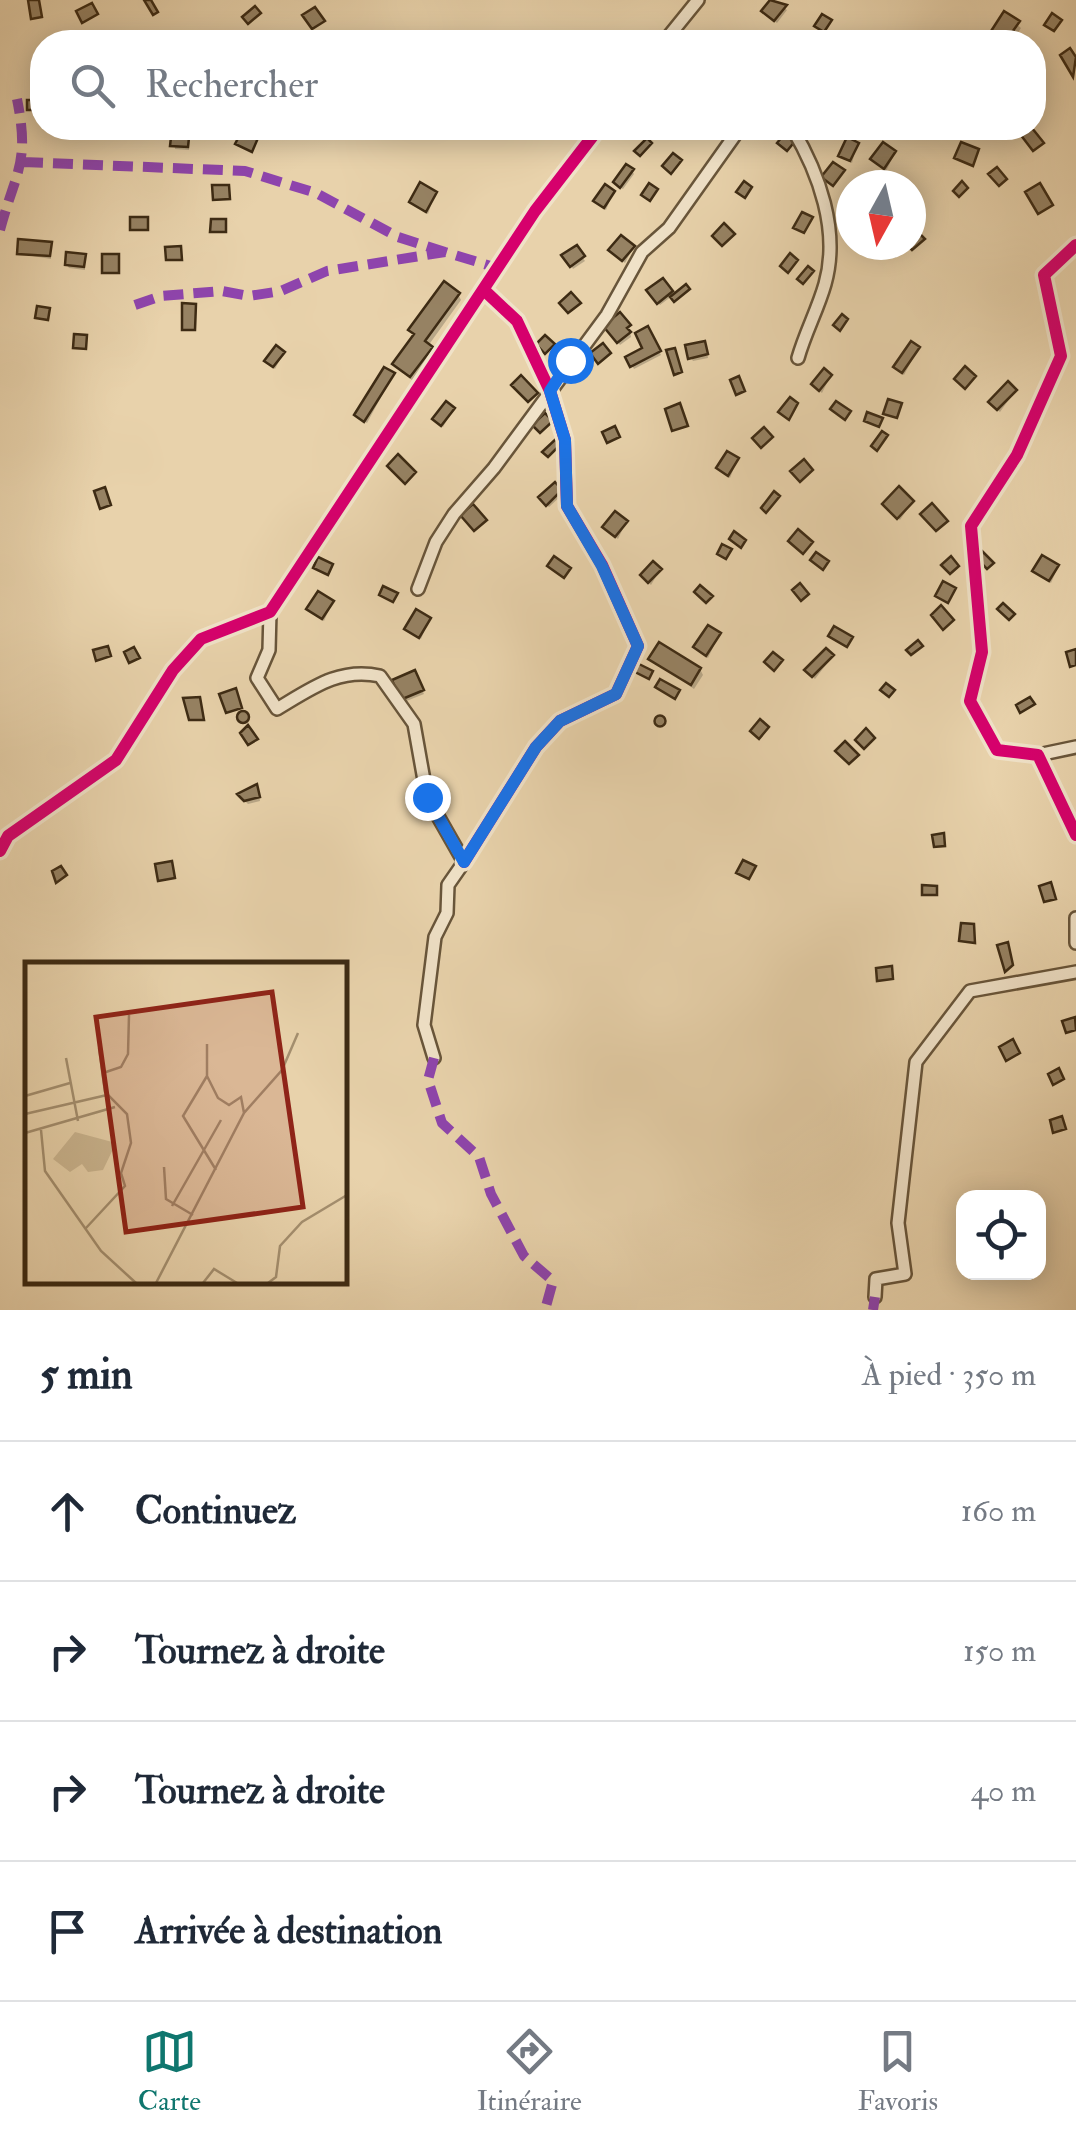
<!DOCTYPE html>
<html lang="fr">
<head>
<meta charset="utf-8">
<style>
  :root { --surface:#fff; --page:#f2f2f3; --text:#1f2937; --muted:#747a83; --line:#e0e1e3; --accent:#0f766e }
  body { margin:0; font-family:"IM FELL Double Pica",serif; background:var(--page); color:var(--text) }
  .controls { position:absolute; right:30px; bottom:30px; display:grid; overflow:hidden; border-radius:20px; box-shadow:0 5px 25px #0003 }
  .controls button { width:90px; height:90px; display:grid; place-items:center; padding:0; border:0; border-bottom:2px solid var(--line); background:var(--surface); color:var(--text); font:50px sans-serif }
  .compass { position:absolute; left:836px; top:170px; width:90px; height:90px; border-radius:50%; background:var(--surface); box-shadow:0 5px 25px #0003; rotate:188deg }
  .stop { position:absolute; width:30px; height:30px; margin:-22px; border:8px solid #1a73e8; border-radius:50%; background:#fff }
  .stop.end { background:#1a73e8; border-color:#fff; box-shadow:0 2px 10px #0008 }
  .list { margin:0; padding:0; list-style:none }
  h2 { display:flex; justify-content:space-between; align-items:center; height:130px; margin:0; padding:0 40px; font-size:42px }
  h2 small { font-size:32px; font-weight:400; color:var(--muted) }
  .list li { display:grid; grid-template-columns:65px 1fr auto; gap:30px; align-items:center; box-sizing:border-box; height:140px; padding:0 40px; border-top:2px solid var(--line) }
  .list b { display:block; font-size:38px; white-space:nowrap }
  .list em { font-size:32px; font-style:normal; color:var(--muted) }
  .icon { flex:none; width:55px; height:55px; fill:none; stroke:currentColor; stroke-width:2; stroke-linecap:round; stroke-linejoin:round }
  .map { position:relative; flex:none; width:1076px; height:1310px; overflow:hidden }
  .search { position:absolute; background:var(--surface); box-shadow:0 5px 25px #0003; left:30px; right:30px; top:30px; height:110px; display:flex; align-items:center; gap:25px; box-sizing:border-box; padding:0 35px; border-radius:40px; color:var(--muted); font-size:38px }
  .sheet { height:690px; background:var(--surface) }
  nav { display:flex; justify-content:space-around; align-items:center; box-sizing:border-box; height:140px; border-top:2px solid var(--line); background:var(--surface); font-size:28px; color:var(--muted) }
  nav a { display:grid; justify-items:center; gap:5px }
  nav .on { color:var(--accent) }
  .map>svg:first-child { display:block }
</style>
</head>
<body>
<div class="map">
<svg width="1076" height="1310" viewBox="0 0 1076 1310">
  <rect width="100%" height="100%" fill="#e8d2ab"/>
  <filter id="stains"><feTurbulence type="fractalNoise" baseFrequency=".002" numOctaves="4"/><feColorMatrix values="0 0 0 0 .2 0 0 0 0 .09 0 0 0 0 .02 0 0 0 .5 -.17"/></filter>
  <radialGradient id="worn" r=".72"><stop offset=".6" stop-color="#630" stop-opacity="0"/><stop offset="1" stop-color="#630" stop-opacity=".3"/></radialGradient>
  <path fill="#0003" d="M773,0l14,10 -10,13 -13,-11z
    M1005,14l16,14 -9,14h-25z
    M174,128h17l-2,22 -14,-1z
    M858,128h14l-3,6z
    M857,145l-5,18 -9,-4 -2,-4z
    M895,153l-9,18 -13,-11z
    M632,171l2,3 -11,15 -6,-3z
    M613,193l-7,17 -8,-5 -2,-4z
    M435,194l-7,20 -17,-12z
    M50,244l1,15 -31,-5z
    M576,248l9,13 -12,8 -8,-13z
    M633,248l-8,15 -12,-9z
    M84,256l1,14 -16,-2 -2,-3z
    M686,287l2,4 -12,10 -4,-5 -12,9 -10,-14 21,1 3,5z
    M458,294l3,6 -33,46 6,8 -20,28 -19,-17 20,-28 -4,-7z
    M629,326l2,11 -11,8 -12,-15z
    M647,329l14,26 -27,14 -6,-11 17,-9z
    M706,348l2,10 -15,3 -2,-3z
    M918,349l-14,26 -6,-4 -2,-3z
    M283,354l-8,15 -6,-5z
    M393,375l-26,48 -8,-5 -2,-3z
    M830,377l-8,16 -6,-5z
    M1015,391l-15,21 -7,-6z
    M453,410l-10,17 -6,-4z
    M737,460l-7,18 -11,-9z
    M555,486l7,9 -13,12 -6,-6z
    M912,502l-12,18 -13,-12z
    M626,522l-8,17 -11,-8z
    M1058,567l-7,16 -16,-12z
    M660,570l-9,15 -6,-6z
    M332,603l-8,18 -15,-12z
    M429,620l-8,19 -14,-10z
    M719,635l-11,23 -10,-7 -2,-3z
    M832,657l-17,22 -6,-6z
    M651,659l49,10 3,6 -9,14z
    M414,673l10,21 -20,8 -9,-20z
    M258,790l2,11 -12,3 -6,-6z"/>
  <path fill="#968263" stroke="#3d2b14" stroke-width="2.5" d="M28,0h11l3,17 -11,2z
    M144,0h7l7,12 -5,3z
    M770,0l17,5 -13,16 -13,-10z
    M92,3l6,11 -16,9 -6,-12z
    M255,6l6,7 -13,11 -6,-7z
    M315,7l10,14 -13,8 -10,-14z
    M1004,11l16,10 -15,21h-21z
    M1052,13l10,7 -8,11 -10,-6z
    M822,14l10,6 -8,12 -10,-6z
    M1070,48l6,9 -3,20 -13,-22z
    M27,100h12v10h-12z
    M172,128h18l-2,19 -18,-1z
    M1032,128l12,15 -11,8 -13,-17z
    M242,131l16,7 -6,14 -17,-8z
    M786,132l10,8 -9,11 -10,-8z
    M847,137l12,6 -9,18 -12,-5z
    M647,138l5,5 -12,13 -6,-5z
    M883,142l13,9 -12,18 -14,-10z
    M961,142l18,7 -6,17 -19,-8z
    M673,153l9,7 -11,14 -9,-8z
    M833,162l12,8 -12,16 -12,-9z
    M626,164l8,5 -14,19 -7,-6z
    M997,167l10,12 -8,7 -11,-12z
    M744,181l8,6 -7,11 -9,-6z
    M962,181l6,7 -9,9 -6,-6z
    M420,182l17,10 -11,20 -17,-10z
    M649,183l9,6 -8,12 -9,-6z
    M1040,183l13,22 -15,9 -13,-22z
    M605,184l10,7 -11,17 -11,-7z
    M212,185h17l1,14 -17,1z
    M802,212l11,5 -9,16 -11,-5z
    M130,217h18v13h-18z
    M211,219h15v13h-16z
    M724,223l11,11 -13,12 -10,-10z
    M915,229l10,10 -13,11 -5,-5z
    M621,235l14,11 -13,15 -14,-11z
    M18,239l34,3 -2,14 -33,-2z
    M577,245l8,11 -15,11 -9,-12z
    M885,245h18l1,2 -9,9z
    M181,246l1,14h-16l-1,-13z
    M66,252l20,2 -2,13 -19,-2z
    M790,253l8,7 -10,13 -8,-7z
    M102,254h17v19h-17z
    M808,266l6,5 -11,13 -6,-5z
    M663,278l10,13 -16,13 -11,-14z
    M444,281l16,12 -35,48 8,6 -23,30 -18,-13 22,-30 -6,-4z
    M686,284l4,5 -16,13 -4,-5z
    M571,292l10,11 -13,10 -9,-10z
    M182,303l14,1 -1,26h-13z
    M37,306l13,2 -2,12 -13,-2z
    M620,312l11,13 -4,3 4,4 -14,11 -14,-17z
    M842,314l6,5 -8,12 -7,-6z
    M648,326l13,25 -31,16 -5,-10 17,-9 -7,-15z
    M74,334l13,1 -1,14 -13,-1z
    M545,335l10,9 -10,10 -9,-10z
    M705,341l3,13 -20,5 -3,-14z
    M911,341l9,6 -18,26 -9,-6z
    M603,343l8,10 -13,11 -8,-11z
    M276,345l9,7 -12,15 -9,-6z
    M675,348l7,24 -8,3 -8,-25z
    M965,366l11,10 -11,13 -11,-10z
    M384,367l11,6 -31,49 -10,-7z
    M824,368l8,7 -13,16 -8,-7z
    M521,375l17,18 -10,9 -17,-17z
    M739,376l6,15 -9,4 -6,-15z
    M1008,381l9,9 -20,20 -9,-8z
    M790,397l8,6 -9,17 -11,-8z
    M888,399l14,4 -5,15 -14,-4z
    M446,401l9,7 -14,18 -9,-7z
    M836,401l15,10 -6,9 -15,-11z
    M680,403l8,23 -16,5 -7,-22z
    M867,412l16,6 -4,9 -15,-6z
    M545,413l8,8 -13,12 -8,-8z
    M615,426l5,11 -13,6 -5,-11z
    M764,427l9,10 -12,11 -9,-10z
    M882,431l6,4 -11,16 -6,-5z
    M558,437l5,5 -15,15 -6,-5z
    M727,451l12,7 -11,18 -12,-8z
    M398,454l18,18 -11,12 -18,-18z
    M804,459l9,11 -13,12 -10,-11z
    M555,482l7,8 -16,16 -8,-9z
    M899,486l15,15 -17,18 -15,-15z
    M105,487l6,18 -11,4 -6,-18z
    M774,491l6,5 -14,17 -5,-5z
    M932,503l16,18 -12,10 -16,-17z
    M473,504l14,16 -13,11 -14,-16z
    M615,511l13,10 -13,16 -13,-10z
    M798,529l15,13 -10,12 -15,-13z
    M734,531l12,9 -5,8 -12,-9z
    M722,544l10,5 -6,10 -9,-5z
    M982,551l12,12 -7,6 -11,-11z
    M816,552l13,9 -6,9 -13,-10z
    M1042,555l17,10 -10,16 -17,-10z
    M554,556l17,12 -7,10 -17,-12z
    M951,556l8,10 -9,8 -9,-9z
    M318,557l15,7 -5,11 -15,-7z
    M653,561l9,8 -14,14 -8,-8z
    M943,581l13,7 -8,15 -13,-7z
    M800,583l9,11 -8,7 -9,-11z
    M700,585l13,11 -7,7 -12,-11z
    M383,586l15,7 -5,9 -14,-7z
    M318,591l16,10 -12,18 -16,-10z
    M1003,603l12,11 -6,6 -12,-11z
    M941,605l13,15 -11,10 -12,-15z
    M416,609l15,9 -12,20 -15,-9z
    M708,625l13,8 -15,23 -13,-9z
    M834,626l19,11 -6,10 -19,-11z
    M918,640l5,6 -12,9 -5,-5z
    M659,642l42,26 -10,17 -43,-26z
    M108,646l3,10 -15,5 -3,-11z
    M134,647l6,11 -11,5 -5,-11z
    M826,648l8,7 -22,22 -8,-7z
    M1076,649v16l-6,2 -4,-15z
    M773,652l10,8 -9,11 -10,-9z
    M637,663l16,8 -4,8 -16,-8z
    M415,670l9,20 -24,10 -8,-20z
    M660,679l20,11 -5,9 -20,-12z
    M886,683l9,7 -6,7 -9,-7z
    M236,688l6,20 -16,5 -7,-19z
    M200,697l4,23h-15l-6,-22z
    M1030,697l5,7 -15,9 -4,-8z
    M237 717a6 6 0 1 1 12 0a6 6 0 1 1-12 0Z
    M654.5 721a5.5 5.5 0 1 1 11 0a5.5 5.5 0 1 1-11 0Z
    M760,719l9,8 -10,12 -9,-8z
    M248,725l10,14 -10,6 -8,-12z
    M866,728l9,10 -11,11 -9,-9z
    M845,741l14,14 -10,9 -14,-13z
    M257,784l3,13 -16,4 -7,-7z
    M944,833l1,13 -11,1 -2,-12z
    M743,860l13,6 -7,13 -13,-6z
    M172,861l3,17 -17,3 -3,-17z
    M61,866l6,9 -11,8 -4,-12z
    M1051,882l5,17 -12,3 -5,-16z
    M922,885l15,1v9h-15z
    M961,923l13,1 1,19 -16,-2z
    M1008,942l5,23 -8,7 -8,-27z
    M892,966l1,13 -16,2 -1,-13z
    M1075,1017l1,13 -10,3 -4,-12z
    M1013,1039l7,14 -14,8 -7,-14z
    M1059,1068l5,11 -11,6 -5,-11z
    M1062,1116l4,13 -13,4 -3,-13z"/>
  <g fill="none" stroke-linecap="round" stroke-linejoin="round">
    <g stroke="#68553a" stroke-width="16">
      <path id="street" d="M664,42l34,-42
        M792,128c27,45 48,103 33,156 -7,25 -20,49 -27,74
        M1076,245l-32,30 17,81 -44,99 -46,71 11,126 -12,49 27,49 41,5 38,80
        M418,589l18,-47 18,-28 40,-46 113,-153 35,-63 27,-24 71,-100
        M270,612l-1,38 -12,28 20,31c35,-21 63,-42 103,-33l34,48 13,73 37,65 -16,23 -1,28 -12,24 -11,88 10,33
        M1038,755l38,-8
        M0,851l8,-15 108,-76 57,-90 28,-31 69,-27 265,-401 64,-83
        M464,862l72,-115 24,-26 56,-27 22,-48 -36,-81 -35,-59 -2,-66 -15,-49 -33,-70 -32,-30
        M1076,918v25
        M875,1297l1,-18 29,-5 -7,-51 18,-161 54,-71 106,-19"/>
    </g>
    <use href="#street" stroke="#f0e2c8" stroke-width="11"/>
    <path stroke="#8e44ad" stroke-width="10" stroke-dasharray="20 10" stroke-linecap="butt" d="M23,162l222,9 71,22 82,44 47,15
      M0,230c16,-60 30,-66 17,-131
      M135,305l26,-9 61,-5 27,5 32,-5 46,-20 118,-19 52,16
      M434,1058l-6,22 14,43 37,34 12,37 33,62 29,25 -8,29
      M873,1310l2,-13"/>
    <g stroke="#f0e2c8" stroke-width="19">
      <path id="cycleway" d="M1076,245l-32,30 17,81 -44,99 -46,71 11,126 -12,49 27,49 41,5 38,80
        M0,851l8,-15 108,-76 57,-90 28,-31 69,-27 265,-401 64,-83
        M464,862l72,-115 24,-26 56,-27 22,-48 -36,-81 -35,-59 -2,-66 -15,-49 -33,-70 -32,-30"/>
    </g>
    <use href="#cycleway" stroke="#d6006c" stroke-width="12"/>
  </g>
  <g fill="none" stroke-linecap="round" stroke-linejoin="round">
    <path stroke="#1a73e8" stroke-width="12" d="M427,797l37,65 72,-115 24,-26 56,-27 22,-48 -36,-80 -35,-60 -2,-66 -15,-49 20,-31"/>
  </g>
  <g transform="translate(25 962)">
    <rect width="322" height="322" fill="#e8d2ab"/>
    <path d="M50,170l41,11 -13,27 -15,2 -6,-8 -12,8 -17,-13z" fill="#cbb691"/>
    <path fill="none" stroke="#a48f6f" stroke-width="2.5" d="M182,82v32l11,22 11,7 12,-8 3,16M41,96l12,63M78,111l18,-6 7,-13 1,-39M182,114l-24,40 33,54M0,134l45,-13M0,152l82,-19M16,168l4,41 56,80 35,32M0,171l90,-26M139,205l2,32 27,16M147,244l49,-86M61,266l39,-42 -4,-13 10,-30 -4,-29 -22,-22 -6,-44M131,321l88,-170 38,-43 16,-37M178,321l11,-14 23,14M243,321l8,-6 4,-31 22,-24 45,-27"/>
    <path fill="#8f2418" fill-opacity="0.15" stroke="#8f2418" stroke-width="5" d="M247,30l31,215 -177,25 -30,-215z"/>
    <rect width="322" height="322" fill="none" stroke="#3d2b14" stroke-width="5"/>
  </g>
  <rect width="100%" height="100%" filter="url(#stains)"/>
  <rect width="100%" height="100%" fill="url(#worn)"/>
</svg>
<div class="controls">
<button><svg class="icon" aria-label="locate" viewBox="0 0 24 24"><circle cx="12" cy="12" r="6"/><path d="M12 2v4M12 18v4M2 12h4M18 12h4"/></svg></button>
</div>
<svg class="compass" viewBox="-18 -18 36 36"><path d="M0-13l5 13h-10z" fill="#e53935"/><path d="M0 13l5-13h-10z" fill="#747a83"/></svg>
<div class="stop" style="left:570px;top:360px"></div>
<div class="stop end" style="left:427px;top:797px"></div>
<div class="search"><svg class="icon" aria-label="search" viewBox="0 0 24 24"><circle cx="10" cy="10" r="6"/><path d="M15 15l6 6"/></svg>Rechercher</div>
</div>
<section class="sheet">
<h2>5 min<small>À pied · 350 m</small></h2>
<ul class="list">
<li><svg class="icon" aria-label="ahead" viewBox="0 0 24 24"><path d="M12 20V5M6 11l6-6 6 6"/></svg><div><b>Continuez</b></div><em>160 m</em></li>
<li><svg class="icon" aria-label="right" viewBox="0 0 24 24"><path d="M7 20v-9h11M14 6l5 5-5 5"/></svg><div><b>Tournez à droite</b></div><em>150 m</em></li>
<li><svg class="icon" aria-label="right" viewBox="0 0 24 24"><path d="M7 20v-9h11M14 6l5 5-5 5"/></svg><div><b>Tournez à droite</b></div><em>40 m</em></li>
<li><svg class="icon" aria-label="arrive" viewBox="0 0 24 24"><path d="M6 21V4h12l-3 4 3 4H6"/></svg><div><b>Arrivée à destination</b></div></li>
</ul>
</section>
<nav>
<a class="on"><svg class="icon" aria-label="map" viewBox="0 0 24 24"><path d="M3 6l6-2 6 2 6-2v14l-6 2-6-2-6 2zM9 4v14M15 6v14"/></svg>Carte</a>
<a><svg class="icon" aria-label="directions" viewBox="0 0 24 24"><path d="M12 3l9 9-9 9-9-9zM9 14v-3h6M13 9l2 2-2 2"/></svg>Itinéraire</a>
<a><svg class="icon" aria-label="saved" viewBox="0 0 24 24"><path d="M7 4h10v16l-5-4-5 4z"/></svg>Favoris</a>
</nav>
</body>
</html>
